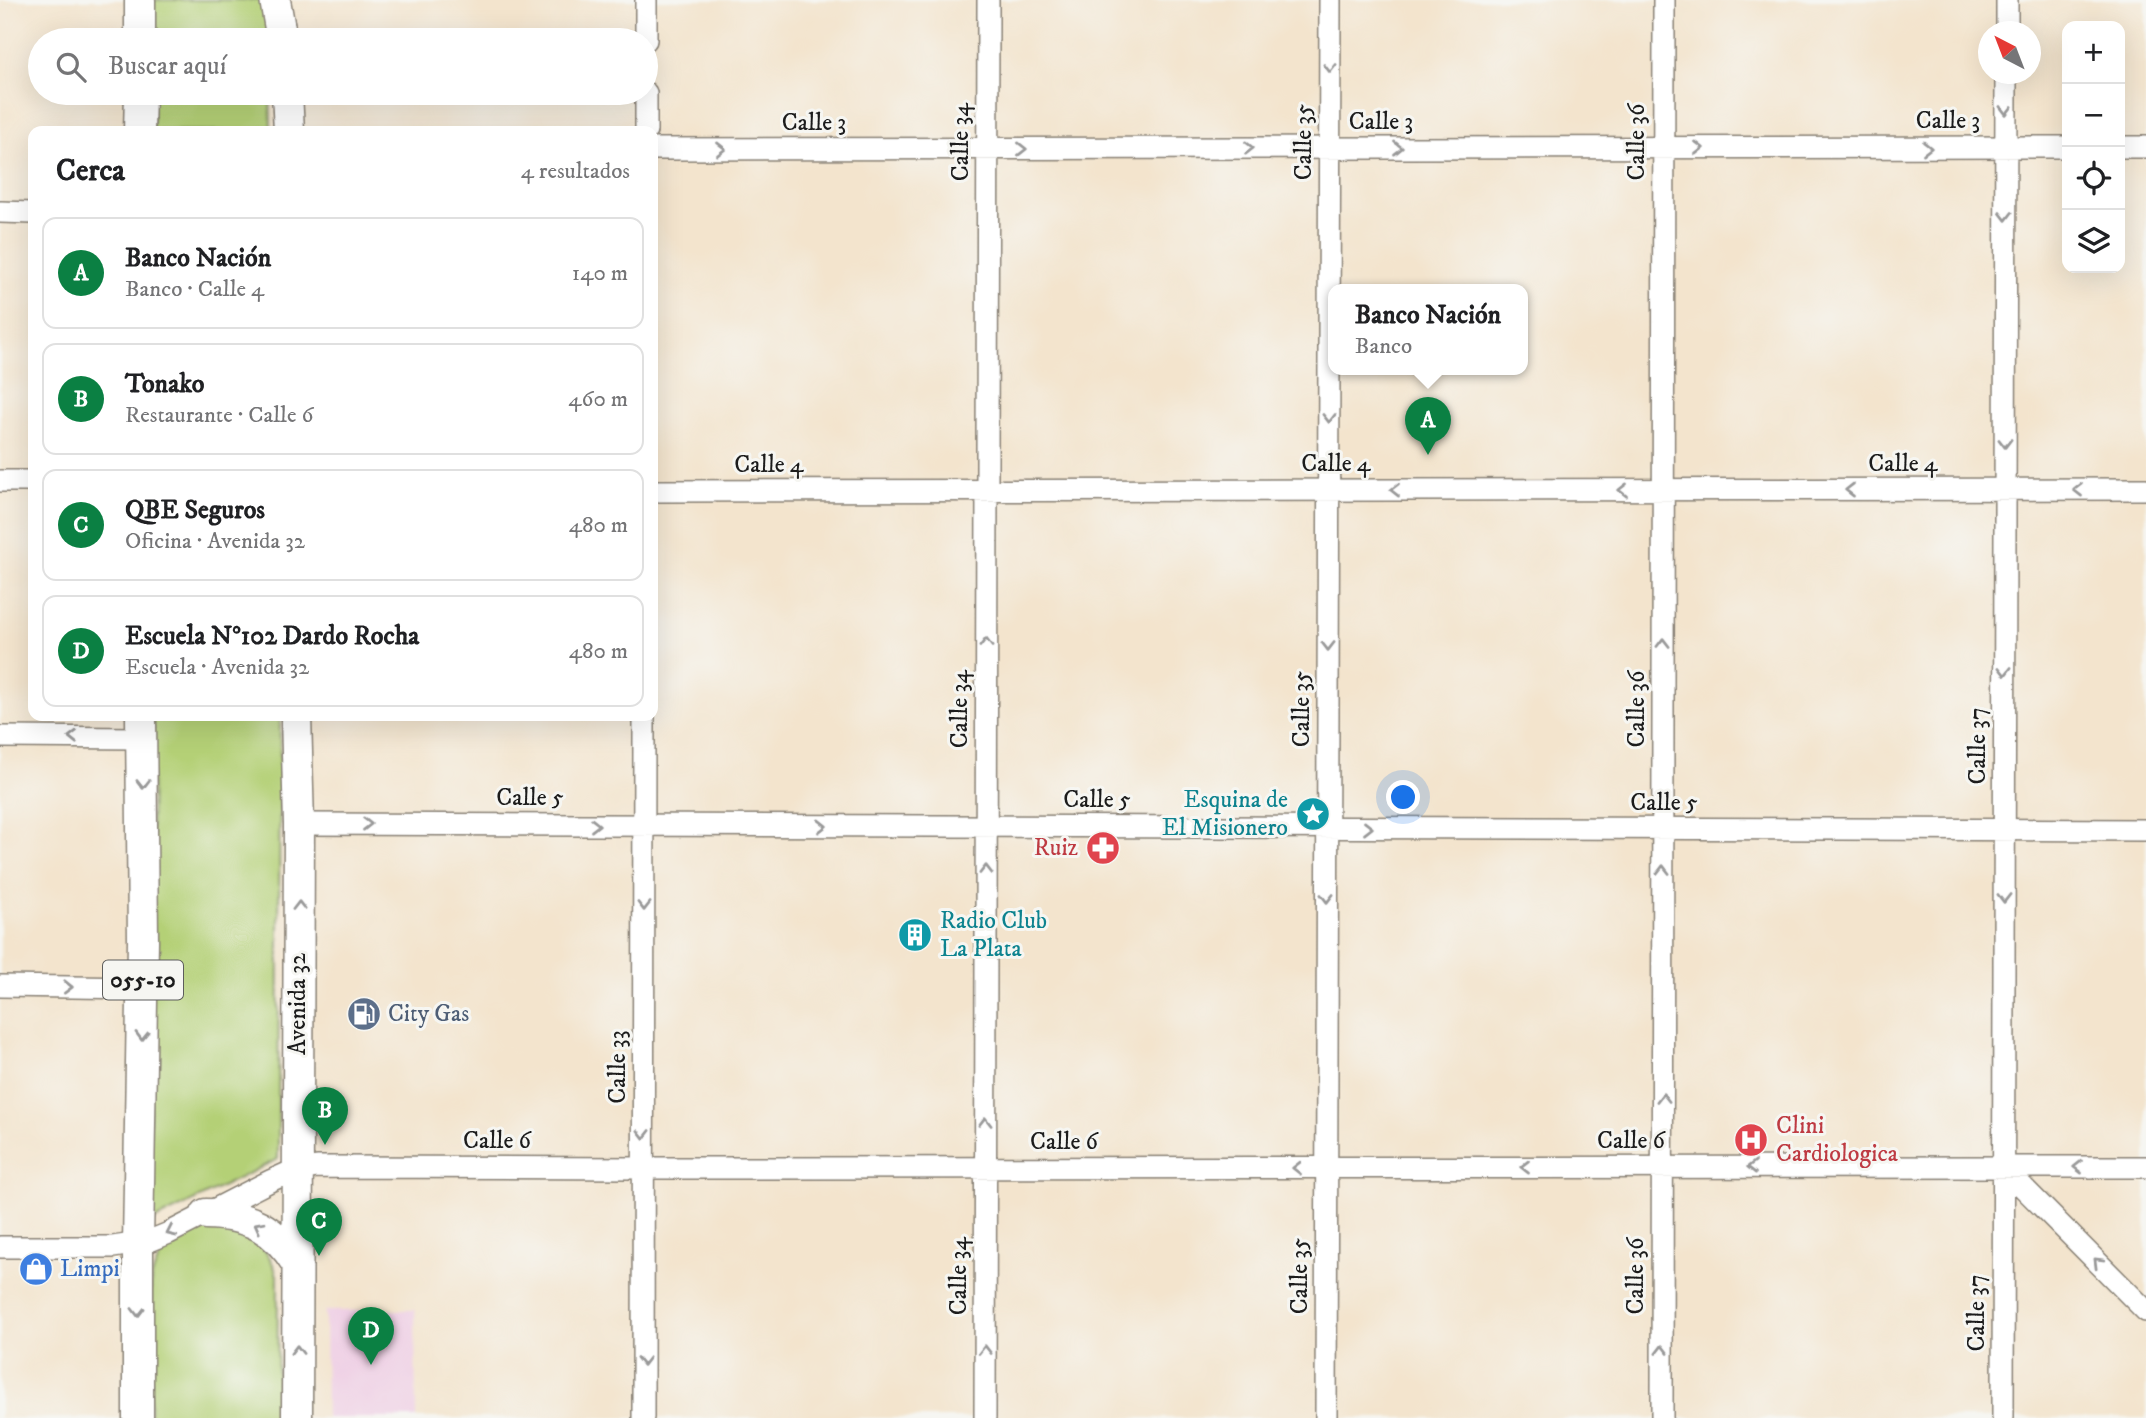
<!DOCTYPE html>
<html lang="es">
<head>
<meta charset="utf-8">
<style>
  :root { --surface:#fff; --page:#f2f2f2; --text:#202124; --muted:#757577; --line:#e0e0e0; --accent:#0b8043 }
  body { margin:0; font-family:"IM FELL DW Pica",serif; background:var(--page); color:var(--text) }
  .controls { position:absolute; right:21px; top:21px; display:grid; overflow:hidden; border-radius:14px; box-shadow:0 7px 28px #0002 }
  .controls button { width:63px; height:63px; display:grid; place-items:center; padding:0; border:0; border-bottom:2px solid var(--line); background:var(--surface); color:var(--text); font:35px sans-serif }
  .compass { position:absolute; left:1978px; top:21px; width:63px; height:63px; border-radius:50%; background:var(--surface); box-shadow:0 7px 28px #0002; rotate:318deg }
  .you { position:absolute; left:1404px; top:798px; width:24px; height:24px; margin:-18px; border:5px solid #fff; border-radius:50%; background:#1a73e8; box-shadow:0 0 0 10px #1a73e833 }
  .badge { display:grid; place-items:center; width:46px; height:46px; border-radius:50%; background:var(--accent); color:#fff; font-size:23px; font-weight:700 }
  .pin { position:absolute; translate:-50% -58px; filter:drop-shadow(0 2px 4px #0008) }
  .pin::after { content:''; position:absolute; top:37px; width:24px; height:21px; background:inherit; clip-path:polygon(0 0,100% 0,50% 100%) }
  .popup { position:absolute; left:1328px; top:284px; width:200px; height:91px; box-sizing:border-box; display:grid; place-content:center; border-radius:14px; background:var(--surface); filter:drop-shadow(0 2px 5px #0005); font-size:23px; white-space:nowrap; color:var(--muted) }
  .popup b { font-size:26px; color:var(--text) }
  .popup::after { content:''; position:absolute; left:50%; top:100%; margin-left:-14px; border:14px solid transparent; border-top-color:var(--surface) }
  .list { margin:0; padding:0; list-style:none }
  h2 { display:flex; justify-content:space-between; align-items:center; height:91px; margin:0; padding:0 28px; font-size:30px }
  h2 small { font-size:23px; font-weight:400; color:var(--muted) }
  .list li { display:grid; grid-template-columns:46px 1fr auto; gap:21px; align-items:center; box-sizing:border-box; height:112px; margin:0 14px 14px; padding:0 14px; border:2px solid var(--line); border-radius:14px }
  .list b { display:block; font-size:26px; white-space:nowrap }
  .list p { margin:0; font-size:23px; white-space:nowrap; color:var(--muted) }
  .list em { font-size:23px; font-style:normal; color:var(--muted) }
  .icon { flex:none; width:38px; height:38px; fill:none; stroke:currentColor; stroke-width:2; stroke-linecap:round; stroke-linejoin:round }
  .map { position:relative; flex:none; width:2146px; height:1418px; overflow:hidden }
  .search { position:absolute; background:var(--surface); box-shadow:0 7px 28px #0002; left:28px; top:28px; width:630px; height:77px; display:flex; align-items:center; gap:18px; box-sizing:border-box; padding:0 24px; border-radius:38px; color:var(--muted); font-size:26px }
  .panel { position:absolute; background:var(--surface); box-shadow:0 7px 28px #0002; left:28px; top:126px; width:630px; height:595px; border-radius:14px }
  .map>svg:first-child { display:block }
</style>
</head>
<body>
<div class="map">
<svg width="2146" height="1418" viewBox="0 0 2146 1418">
  <rect width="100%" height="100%" fill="#f6f6f2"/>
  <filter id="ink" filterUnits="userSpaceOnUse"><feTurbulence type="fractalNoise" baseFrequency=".0143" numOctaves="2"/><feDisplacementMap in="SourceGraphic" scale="14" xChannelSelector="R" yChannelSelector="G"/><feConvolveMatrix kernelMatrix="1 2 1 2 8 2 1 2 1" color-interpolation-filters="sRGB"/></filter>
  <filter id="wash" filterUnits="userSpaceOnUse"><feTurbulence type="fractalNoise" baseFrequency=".00686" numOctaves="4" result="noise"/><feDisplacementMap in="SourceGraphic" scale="28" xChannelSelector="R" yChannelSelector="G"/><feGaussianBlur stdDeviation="1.57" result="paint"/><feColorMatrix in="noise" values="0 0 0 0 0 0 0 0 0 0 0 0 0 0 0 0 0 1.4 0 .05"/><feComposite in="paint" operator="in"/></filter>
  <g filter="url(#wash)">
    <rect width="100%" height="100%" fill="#f3e4cd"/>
    <path fill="#efd0e5" d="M415,1310l1,108h-90l-1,-107z"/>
    <path fill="#b4d076" stroke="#687649" stroke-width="2" d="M151,0h119v40h-119z
      M152,93h118l1,38h-118z
      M152,716h128l-2,443 -123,61 -6,-2z
      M214,1226c35,6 55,18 64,53l-1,139h-127l1,-138c9,-35 29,-48 63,-54z"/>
  </g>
  <g filter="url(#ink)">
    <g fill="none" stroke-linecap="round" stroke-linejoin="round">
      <g stroke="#888074" stroke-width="24">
        <path id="minor" d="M2007,32v-32
          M646,40v-40
          M646,131v-38
          M2120,147h26
          M653,149l1414,-2
          M0,212l33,1
          M0,481h33
          M653,491l1493,-2
          M0,737l141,1
          M299,824l1847,6
          M0,986l142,2
          M2003,1167l143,144
          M0,1247h113l34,-5 22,-9 101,-52 20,-9 27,-5 327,1 1502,-1
          M643,1418l1,-702
          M985,1418l3,-1418
          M1326,1418l4,-1418
          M1662,1418l2,-1418
          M2003,1418l3,-1344"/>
      </g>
      <g stroke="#888074" stroke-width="33">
        <path id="highway" d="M275,0l7,40
          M140,40v-40
          M287,93l2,38
          M139,131l1,-38
          M296,716l3,108 -2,594
          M206,1214c43,1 69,14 91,50
          M138,1418v-174l5,-303 -2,-225"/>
      </g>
      <use href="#minor" stroke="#fff" stroke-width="21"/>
      <use href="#highway" stroke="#fff" stroke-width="30"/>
    </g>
    <defs><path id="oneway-chevron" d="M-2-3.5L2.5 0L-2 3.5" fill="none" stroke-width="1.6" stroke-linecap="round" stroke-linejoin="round" transform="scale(1.75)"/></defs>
    <g stroke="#999">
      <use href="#oneway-chevron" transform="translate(1330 68) rotate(90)"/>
      <use href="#oneway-chevron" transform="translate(2006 110) rotate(90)"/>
      <use href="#oneway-chevron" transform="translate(1249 148)"/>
      <use href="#oneway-chevron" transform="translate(1398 148)"/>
      <use href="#oneway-chevron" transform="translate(1699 148)"/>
      <use href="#oneway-chevron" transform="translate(1927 148)"/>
      <use href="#oneway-chevron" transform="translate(721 149)"/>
      <use href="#oneway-chevron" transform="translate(1022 149)"/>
      <use href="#oneway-chevron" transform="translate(2006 216) rotate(90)"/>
      <use href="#oneway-chevron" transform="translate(1329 418) rotate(90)"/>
      <use href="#oneway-chevron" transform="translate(2005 443) rotate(90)"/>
      <use href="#oneway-chevron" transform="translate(1395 490) rotate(180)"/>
      <use href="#oneway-chevron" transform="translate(1623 490) rotate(180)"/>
      <use href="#oneway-chevron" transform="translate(1850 490) rotate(180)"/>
      <use href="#oneway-chevron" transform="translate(2078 490) rotate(180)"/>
      <use href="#oneway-chevron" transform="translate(986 643) rotate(-90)"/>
      <use href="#oneway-chevron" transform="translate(1663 643) rotate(-90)"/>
      <use href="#oneway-chevron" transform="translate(1328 646) rotate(90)"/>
      <use href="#oneway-chevron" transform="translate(2005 671) rotate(90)"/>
      <use href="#oneway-chevron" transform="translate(73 737) rotate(-179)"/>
      <use href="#oneway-chevron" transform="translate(143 784) rotate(90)"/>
      <use href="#oneway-chevron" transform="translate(367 824)"/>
      <use href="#oneway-chevron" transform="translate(595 825)"/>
      <use href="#oneway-chevron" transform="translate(822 826)"/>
      <use href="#oneway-chevron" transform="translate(1368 828)"/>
      <use href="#oneway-chevron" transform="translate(986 870) rotate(-90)"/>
      <use href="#oneway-chevron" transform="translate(1663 870) rotate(-90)"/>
      <use href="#oneway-chevron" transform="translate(1327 898) rotate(90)"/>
      <use href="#oneway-chevron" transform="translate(2004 898) rotate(90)"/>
      <use href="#oneway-chevron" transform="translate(299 906) rotate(-90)"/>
      <use href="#oneway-chevron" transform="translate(644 906) rotate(90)"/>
      <use href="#oneway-chevron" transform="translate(68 987) rotate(1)"/>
      <use href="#oneway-chevron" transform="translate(142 1036) rotate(91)"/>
      <use href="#oneway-chevron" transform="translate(1663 1098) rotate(-90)"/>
      <use href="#oneway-chevron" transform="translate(985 1122) rotate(-90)"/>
      <use href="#oneway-chevron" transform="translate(644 1134) rotate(90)"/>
      <use href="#oneway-chevron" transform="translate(1525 1167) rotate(180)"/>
      <use href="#oneway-chevron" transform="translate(1752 1167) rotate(180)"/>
      <use href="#oneway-chevron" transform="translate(2078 1167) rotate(180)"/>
      <use href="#oneway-chevron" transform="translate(1297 1168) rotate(180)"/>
      <use href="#oneway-chevron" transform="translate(259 1226) rotate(-152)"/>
      <use href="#oneway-chevron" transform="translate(171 1232) rotate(155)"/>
      <use href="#oneway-chevron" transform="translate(2098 1262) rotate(-135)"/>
      <use href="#oneway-chevron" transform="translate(138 1312) rotate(90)"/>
      <use href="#oneway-chevron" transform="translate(297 1350) rotate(-90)"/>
      <use href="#oneway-chevron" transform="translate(985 1350) rotate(-90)"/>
      <use href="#oneway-chevron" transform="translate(1662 1350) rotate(-90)"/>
      <use href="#oneway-chevron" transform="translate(643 1361) rotate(90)"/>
    </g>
  </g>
  <defs>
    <g id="sight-disc" transform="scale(1.75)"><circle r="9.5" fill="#0f9aa8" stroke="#f6f6f2"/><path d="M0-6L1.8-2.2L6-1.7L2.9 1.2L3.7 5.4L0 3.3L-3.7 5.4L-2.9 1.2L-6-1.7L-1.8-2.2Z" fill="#fff"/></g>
    <g id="pharmacy-disc" transform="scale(1.75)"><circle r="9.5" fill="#e0444e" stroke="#f6f6f2"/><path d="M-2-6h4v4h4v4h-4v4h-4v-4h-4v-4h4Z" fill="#fff"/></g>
    <g id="building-disc" transform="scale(1.75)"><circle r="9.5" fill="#0f9aa8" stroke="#f6f6f2"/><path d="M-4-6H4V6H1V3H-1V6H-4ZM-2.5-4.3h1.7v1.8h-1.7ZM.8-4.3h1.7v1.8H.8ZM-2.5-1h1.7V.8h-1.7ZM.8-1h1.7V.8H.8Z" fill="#fff"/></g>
    <g id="fuel-disc" transform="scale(1.75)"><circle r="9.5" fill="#5c6f8a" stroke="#f6f6f2"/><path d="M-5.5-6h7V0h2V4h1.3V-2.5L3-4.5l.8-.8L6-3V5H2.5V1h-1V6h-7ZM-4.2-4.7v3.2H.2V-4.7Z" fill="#fff"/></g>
    <g id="hospital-disc" transform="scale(1.75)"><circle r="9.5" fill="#e0444e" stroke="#f6f6f2"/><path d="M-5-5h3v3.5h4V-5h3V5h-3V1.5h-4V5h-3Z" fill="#fff"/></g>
    <g id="shop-disc" transform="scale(1.75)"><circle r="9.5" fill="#3f7fe0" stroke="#f6f6f2"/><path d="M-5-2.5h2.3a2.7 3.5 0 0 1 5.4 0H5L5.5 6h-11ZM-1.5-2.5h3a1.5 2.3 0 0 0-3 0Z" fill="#fff"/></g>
  </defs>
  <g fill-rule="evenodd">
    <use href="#sight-disc" x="1313" y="814"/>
    <use href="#pharmacy-disc" x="1103" y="848"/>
    <use href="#building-disc" x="915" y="935"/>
    <use href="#fuel-disc" x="364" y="1014"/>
    <use href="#hospital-disc" x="1751" y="1140"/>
    <use href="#shop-disc" x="36" y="1269"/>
  </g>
  <g text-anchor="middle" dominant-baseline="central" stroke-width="6" stroke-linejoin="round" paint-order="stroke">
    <rect fill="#f6f6f2" stroke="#5d5d5c" stroke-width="2" x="103" y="960.5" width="80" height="39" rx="5"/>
    <g font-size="23" font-weight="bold" fill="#1c1c1c">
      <text x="143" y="980">055-10</text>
    </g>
    <g font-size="24" fill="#1c1c1c" stroke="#f6f6f2">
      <text x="1948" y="121">Calle 3</text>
      <text x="1381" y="122">Calle 3</text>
      <text x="814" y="123">Calle 3</text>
      <text transform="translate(961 142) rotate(-90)">Calle 34</text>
      <text transform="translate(1304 142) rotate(-90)">Calle 35</text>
      <text transform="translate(1637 142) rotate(-90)">Calle 36</text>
      <text x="1336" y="464">Calle 4</text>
      <text x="1903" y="464">Calle 4</text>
      <text x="769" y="465">Calle 4</text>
      <text transform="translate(960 709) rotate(-90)">Calle 34</text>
      <text transform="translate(1302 709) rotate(-90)">Calle 35</text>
      <text transform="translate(1637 709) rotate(-90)">Calle 36</text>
      <text transform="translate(1978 746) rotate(-90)">Calle 37</text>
      <text x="530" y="798">Calle 5</text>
      <text x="1097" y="800">Calle 5</text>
      <text x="1664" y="803">Calle 5</text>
      <text transform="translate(298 1004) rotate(-90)">Avenida 32</text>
      <text transform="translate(618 1067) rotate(-90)">Calle 33</text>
      <text x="497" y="1141">Calle 6</text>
      <text x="1631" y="1141">Calle 6</text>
      <text x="1064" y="1142">Calle 6</text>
      <text transform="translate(959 1276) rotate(-90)">Calle 34</text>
      <text transform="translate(1300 1276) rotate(-90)">Calle 35</text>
      <text transform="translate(1636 1276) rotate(-90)">Calle 36</text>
      <text transform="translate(1977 1313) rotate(-90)">Calle 37</text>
    </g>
    <g font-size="24" fill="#0d838f" stroke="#f6f6f2" text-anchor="end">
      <text x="1288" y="800">Esquina de<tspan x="1288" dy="28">El Misionero</tspan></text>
      <text x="940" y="921" text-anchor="start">Radio Club<tspan x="940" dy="28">La Plata</tspan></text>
    </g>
    <g font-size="24" fill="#be3a42" stroke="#f6f6f2" text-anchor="end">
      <text x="1078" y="848">Ruiz</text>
      <text x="1776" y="1126" text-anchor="start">Clini<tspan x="1776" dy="28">Cardiologica</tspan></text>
    </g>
    <g font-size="24" fill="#4e5e75" stroke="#f6f6f2" text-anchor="start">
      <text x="388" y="1014">City Gas</text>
    </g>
    <g font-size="24" fill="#366cbe" stroke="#f6f6f2" text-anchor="start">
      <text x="60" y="1269">Limpi</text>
    </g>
  </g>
</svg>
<div class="controls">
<button>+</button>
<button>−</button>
<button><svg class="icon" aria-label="locate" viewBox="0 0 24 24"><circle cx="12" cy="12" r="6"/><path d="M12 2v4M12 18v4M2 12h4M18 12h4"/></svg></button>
<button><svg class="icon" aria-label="layers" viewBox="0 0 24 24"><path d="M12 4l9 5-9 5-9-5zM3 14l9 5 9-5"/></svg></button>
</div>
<svg class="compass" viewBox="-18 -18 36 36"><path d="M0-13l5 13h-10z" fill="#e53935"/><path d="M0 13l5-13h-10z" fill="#757577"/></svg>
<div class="you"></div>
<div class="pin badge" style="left:1428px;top:455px">A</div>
<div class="popup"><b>Banco Nación</b>Banco</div>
<div class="pin badge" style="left:325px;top:1145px">B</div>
<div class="pin badge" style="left:319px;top:1256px">C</div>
<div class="pin badge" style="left:371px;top:1365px">D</div>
<div class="search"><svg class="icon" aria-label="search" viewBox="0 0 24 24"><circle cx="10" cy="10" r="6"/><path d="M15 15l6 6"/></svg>Buscar aquí</div>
<section class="panel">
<h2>Cerca<small>4 resultados</small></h2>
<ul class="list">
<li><span class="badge">A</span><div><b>Banco Nación</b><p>Banco · Calle 4</p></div><em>140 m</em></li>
<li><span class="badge">B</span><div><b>Tonako</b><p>Restaurante · Calle 6</p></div><em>460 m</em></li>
<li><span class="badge">C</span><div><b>QBE Seguros</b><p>Oficina · Avenida 32</p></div><em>480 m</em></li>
<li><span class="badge">D</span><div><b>Escuela N°102 Dardo Rocha</b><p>Escuela · Avenida 32</p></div><em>480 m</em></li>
</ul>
</section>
</div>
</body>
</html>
